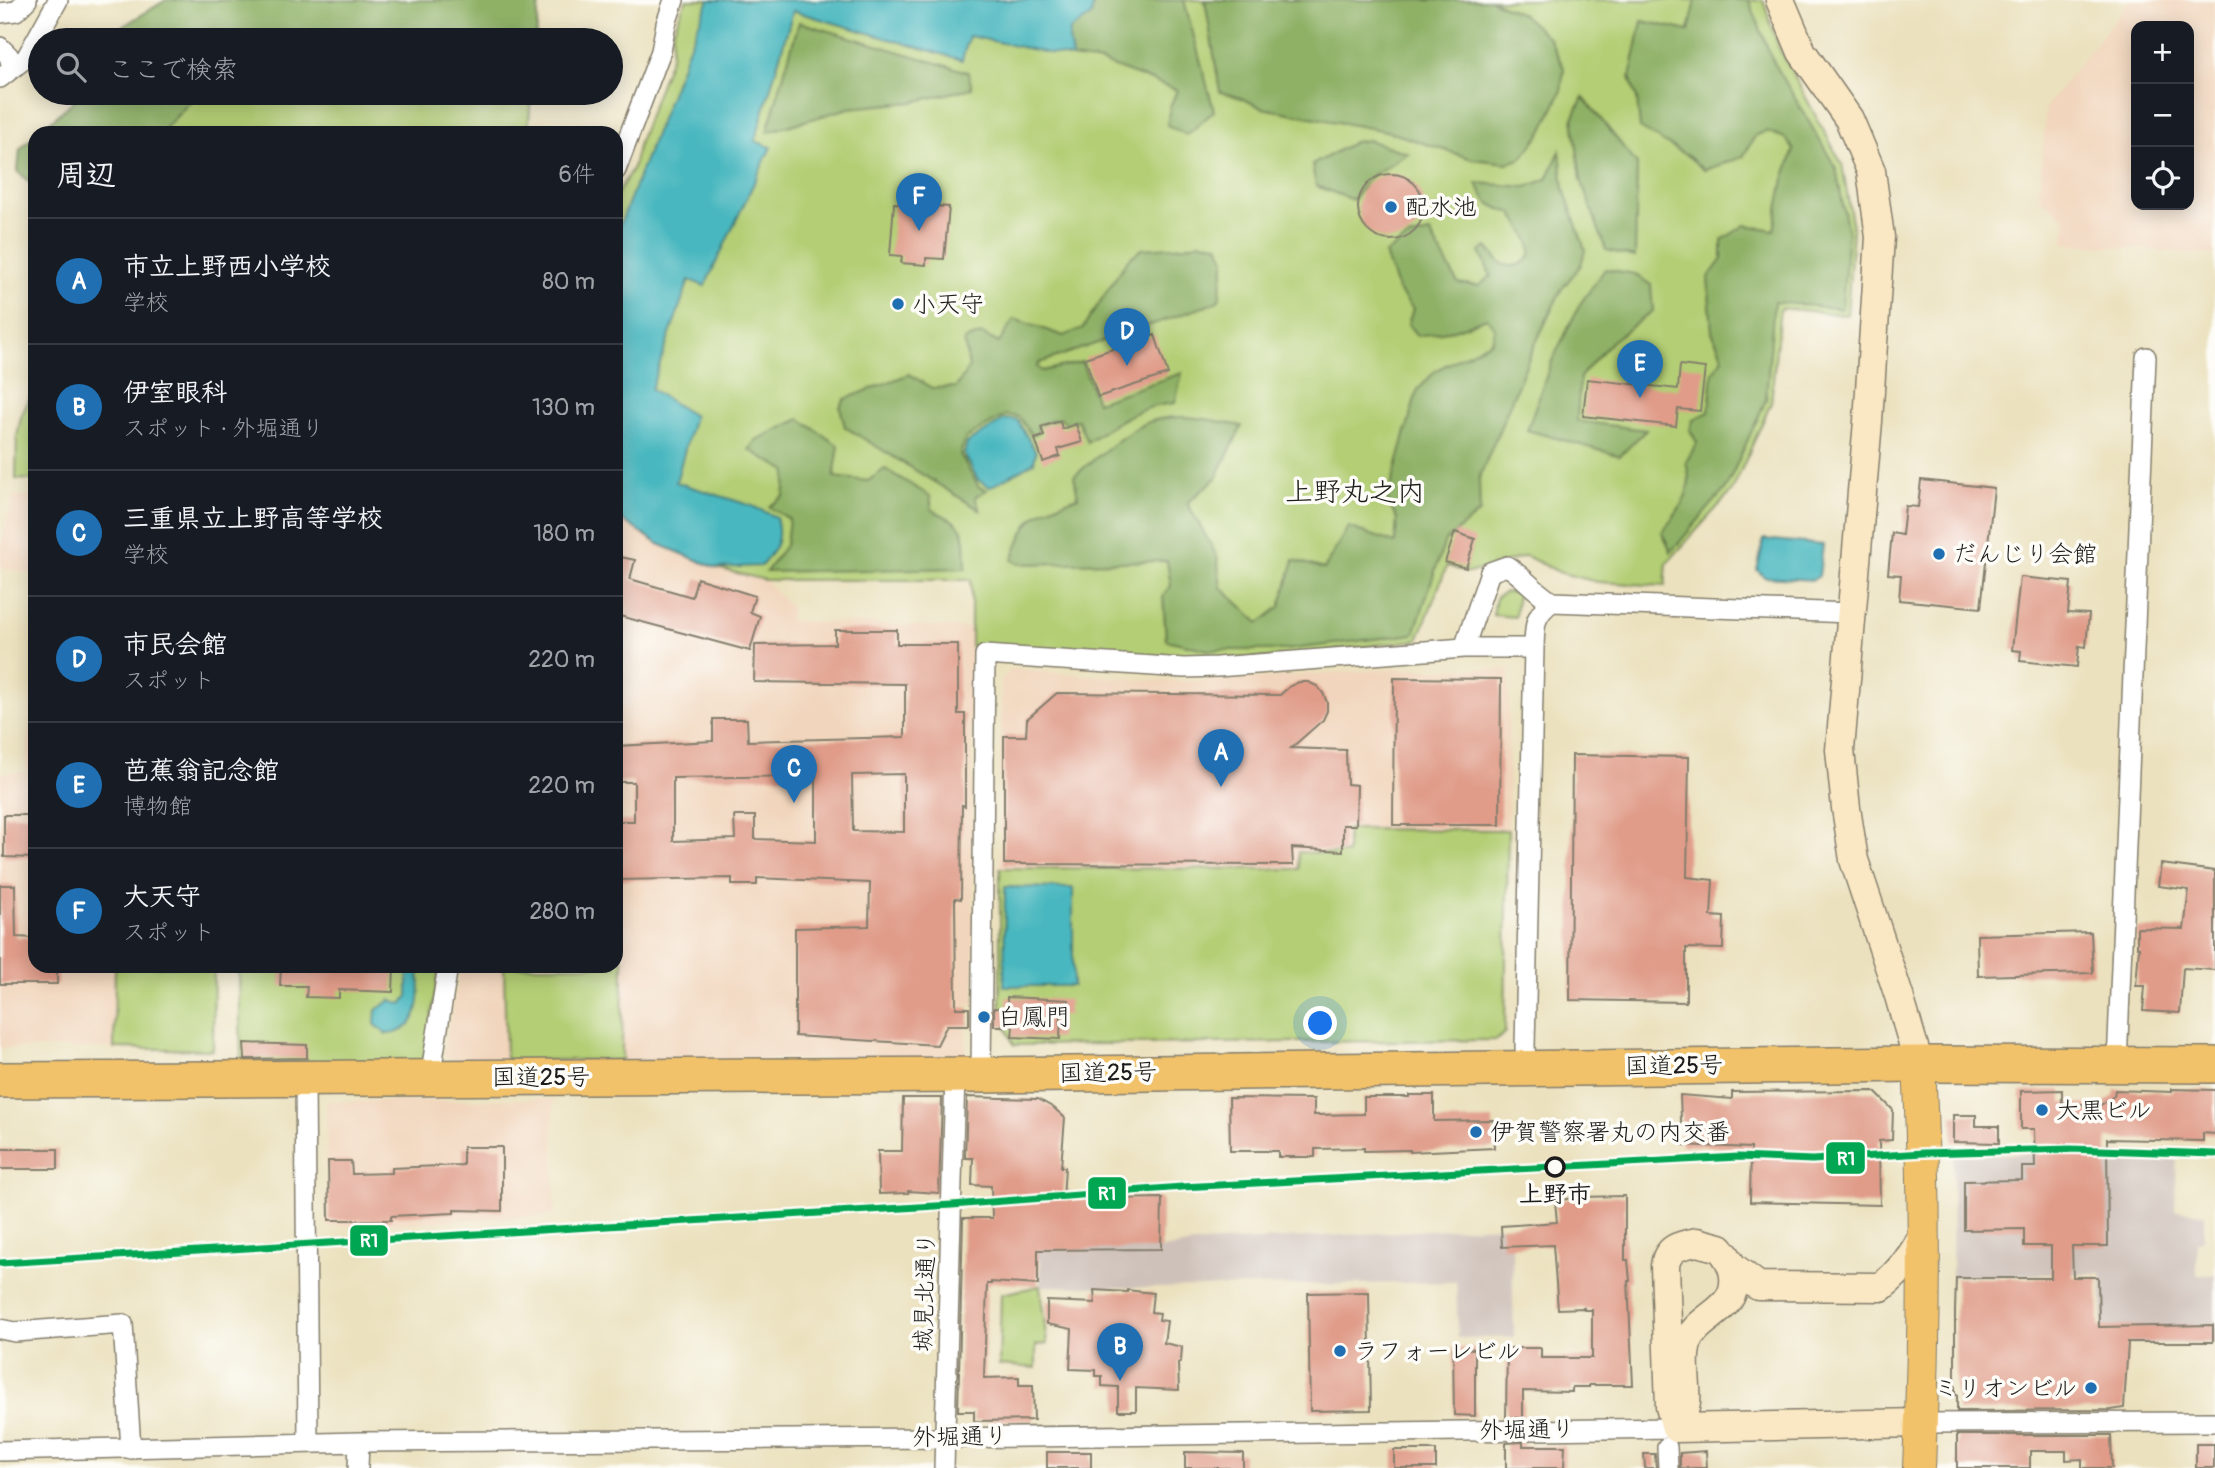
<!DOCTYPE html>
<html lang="ja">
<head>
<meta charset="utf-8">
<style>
  :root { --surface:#171b24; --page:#20242c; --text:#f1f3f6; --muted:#9ea1a6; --line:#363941; --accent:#1f6fb2 }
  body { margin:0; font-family:Pangolin,"Klee One",sans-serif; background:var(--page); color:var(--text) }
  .controls { position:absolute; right:21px; top:21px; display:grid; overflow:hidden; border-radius:14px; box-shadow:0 4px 18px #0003 }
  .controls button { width:63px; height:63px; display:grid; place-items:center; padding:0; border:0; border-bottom:2px solid var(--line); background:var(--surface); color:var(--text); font:35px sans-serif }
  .you { position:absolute; left:1321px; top:1024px; width:24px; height:24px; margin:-18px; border:5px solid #fff; border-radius:50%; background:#1a73e8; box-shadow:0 0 0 10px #1a73e833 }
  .badge { display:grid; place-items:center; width:46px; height:46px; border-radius:50%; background:var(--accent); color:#fff; font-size:23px; font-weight:700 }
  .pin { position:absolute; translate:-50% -58px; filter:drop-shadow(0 2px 4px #0008) }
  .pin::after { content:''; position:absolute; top:37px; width:24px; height:21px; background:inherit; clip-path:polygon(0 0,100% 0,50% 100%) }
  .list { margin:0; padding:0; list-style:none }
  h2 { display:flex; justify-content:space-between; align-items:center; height:91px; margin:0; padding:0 28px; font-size:30px }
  h2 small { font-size:23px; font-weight:400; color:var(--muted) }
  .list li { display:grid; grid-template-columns:46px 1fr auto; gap:21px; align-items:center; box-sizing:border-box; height:126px; padding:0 28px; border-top:2px solid var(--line) }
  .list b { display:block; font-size:26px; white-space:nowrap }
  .list p { margin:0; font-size:23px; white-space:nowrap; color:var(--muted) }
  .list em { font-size:23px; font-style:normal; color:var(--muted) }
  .icon { flex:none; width:38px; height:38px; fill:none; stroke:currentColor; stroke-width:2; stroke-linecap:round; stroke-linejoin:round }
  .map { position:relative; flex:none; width:2215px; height:1468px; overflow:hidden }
  .search { position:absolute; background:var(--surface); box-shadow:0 4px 18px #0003; left:28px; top:28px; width:595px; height:77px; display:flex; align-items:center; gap:18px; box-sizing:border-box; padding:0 24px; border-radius:38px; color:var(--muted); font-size:26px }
  .panel { position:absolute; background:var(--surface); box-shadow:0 4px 18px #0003; left:28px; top:126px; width:595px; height:847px; border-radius:21px }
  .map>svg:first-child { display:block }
</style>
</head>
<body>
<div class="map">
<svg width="2215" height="1468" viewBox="0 0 2215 1468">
  <rect width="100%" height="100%" fill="#fdfcf7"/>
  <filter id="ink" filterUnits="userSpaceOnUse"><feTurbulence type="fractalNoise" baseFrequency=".0143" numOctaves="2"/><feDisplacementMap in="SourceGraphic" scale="14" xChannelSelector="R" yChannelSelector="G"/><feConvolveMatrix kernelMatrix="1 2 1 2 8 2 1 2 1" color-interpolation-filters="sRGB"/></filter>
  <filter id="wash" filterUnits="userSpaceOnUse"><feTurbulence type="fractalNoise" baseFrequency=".00686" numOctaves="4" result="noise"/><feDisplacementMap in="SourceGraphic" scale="28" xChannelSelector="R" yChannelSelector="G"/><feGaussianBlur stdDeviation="1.57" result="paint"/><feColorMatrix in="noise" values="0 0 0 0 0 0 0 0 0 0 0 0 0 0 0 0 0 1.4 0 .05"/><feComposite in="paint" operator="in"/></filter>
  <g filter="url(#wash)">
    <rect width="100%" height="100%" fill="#ebe1be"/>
    <path fill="#f1d5bc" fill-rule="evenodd" d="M2130,0h85v255l-151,-12 2,-24 -27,-22 7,-90zM2189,26v179h-53v-179z
      M13,496l22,1v77l-35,-6v-16z
      M616,516l43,28 57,24 49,12 26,28 -1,13 181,7 3,376h-7l-2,55 -343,1 1,-100h-7z
      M35,652v314h80l-1,82h-114v-275l26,-1z
      M1012,669l147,12h51l185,-12h114l-1,161 -161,-1v25l-49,-2 2,17 -300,-1 1,-188z
      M461,966h43l2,94 -55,-1 -8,-4z
      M553,1099l2,116 -228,12 -1,-125z"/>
    <path fill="#cec1b9" d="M2085,1153l92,3 -2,54 30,3 -2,26 -6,3v33h18v68l-112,1 -2,-71 -149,4 1,-122z
      M1162,1198l-1,51 40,-6 300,-17 1,21 10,-1 2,91 -56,1 -2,-56 -301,6 -115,-2v-25l-46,-1 77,-60z"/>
    <path fill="#b3ce74" stroke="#687548" stroke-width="2" d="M686,0h1077l16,48 63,116 11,64 -6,87 -67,-7 -9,95 -39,88 -65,72 -2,23 -67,-4 -37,-9 -35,-17 -57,17 -22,-7 -29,74 -151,18h-83l-213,-12v-66h-206l-49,-12 -57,-24 -43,-28v-320l17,-29 6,-25 32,-86 2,-25z
      M200,93h302l29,3 -3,37h-367l34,-37z
      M35,386v94l-19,-1 1,-42 4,-20z
      M1505,592l13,1 -3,24 -22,-2 3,-18z
      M1347,829l161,1 -3,202 -8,8 -483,5 -9,-19 -5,-24v-134l299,1 -1,-17 49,2z
      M616,960h7l-1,100h-116l-2,-94h112z
      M115,966h99l-1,84 -99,-2z
      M239,966h201l-16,95 -183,3z
      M1040,1286l7,58 -11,1v23l-37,-3 2,-71z"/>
    <path fill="#8eb166" stroke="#556641" stroke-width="2" d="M166,0h373l-3,40h-424l5,-10z
      M1094,0h90l30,111 -27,24 -20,-10 3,-18 7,-17 -76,-28 -29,-4 -3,-19 1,-10 21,-13z
      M1205,0h286l31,14 27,24 15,30 -3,24 -19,40 -21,27 -14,4 -35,-4 -86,-28 -124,-23 -21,-10 -21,-6z
      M1696,0h53l23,59 64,109 12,64 -6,77 -68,-7 -8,98 -40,88 -55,64 -9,-20c17,-22 34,-42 24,-70l11,-19 -7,-13 3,-10 16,-8 4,-40 10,-14 -11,-26 -4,-54 14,-19v-19l23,-15 29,5 10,-51 10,-29 -9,-12 -19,-7 -11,5 -12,21 -39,13 -15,-13 -49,-29 -3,-29 -7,-22 12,-56 47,10z
      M799,22l169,50 4,16 -59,14 -64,6 -82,24z
      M82,93h118l-5,3 -34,37h-123z
      M1583,97l54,67 -2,93 -29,-7 -25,-70 -8,-62z
      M35,135v52l-17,-15 2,-23z
      M1368,140l40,13 -38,24 -17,23 -37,-14 -4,-21 42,-23z
      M1560,151l4,38 21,61 -4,15 -20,25 -30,63 -52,126 1,33 -35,29 -31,93 -128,16h-78l-42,-10 -3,-44 8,-10 -4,-25 -148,3 -7,-4c17,-45 20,-47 66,-63l-4,-21c20,-16 57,-50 81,-56 29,-7 59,0 87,6l-26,52 -29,25 30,53 4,31 38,36 21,-16 14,-47 30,9 24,-42 47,16 2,-24 -10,-18 30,-110 19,-21 56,-29 3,-12 -8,-11 -33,12 -37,6 -9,-12 5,-15 -15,-19 -13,-36 23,-16 22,-5 28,50 20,3 13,-10 -11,-24 7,-5c5,5 10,14 16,17 11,5 30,-1 28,-16 -1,-9 -14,-27 -19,-35 -20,-6 -27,-9 -35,-30l49,4 21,-8z
      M1200,242l18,2 7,15 -6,41 -7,4 -173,59 -2,4 5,4 40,-9 15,40 85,-29 -7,30c-37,3 -58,19 -88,39l-9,-22 -13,3 -4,-5 -23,7v8l-6,3 -13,-19 -13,-2 -40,23 -6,16 19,33 8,3 -12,7 5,13 -135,-83 -5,-20 5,-8 64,-25 23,14 24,-1 13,-19 -5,-28 18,-6 17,9 15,-24 50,17 19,-8 45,-69 14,-10 43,-3z
      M1605,269l30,5 16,11 2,26 -41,30 -32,36 -3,44 69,9 -26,26 -93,-26 24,-67 29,-59z
      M800,419l39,27 -5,31 34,4 17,-12 45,27 2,14c36,16 33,20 34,58l-200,4 20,-28 3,-25 -20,-12 15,-11 3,-25 -38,-21 7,-10z"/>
    <path fill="#48b7bf" stroke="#326a6e" stroke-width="2" d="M709,0h385l-3,16 -21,14 -1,9 3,19 -103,-22 -7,24 -169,-49 -38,130 16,6 -66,139 -16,-6 -38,109 43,27 -18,66 76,24 24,11c6,23 0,32 -15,49l-45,2 -57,-24 -43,-28v-281l75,-193z
      M1005,419l12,1 19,32 -2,10 -44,25 -12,-7 -14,-26 3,-11z
      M1764,539l59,6 -4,31 -6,4 -49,-3 -7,-7z
      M1005,887l68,1v98h-69z
      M419,966c2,28 4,67 -33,68l-11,-10 1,-14 15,-10 11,4 6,-8v-29z"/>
    <g id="blocks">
      <path fill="#e09c89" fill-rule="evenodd" d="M1358 207a33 33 0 1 1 66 0a33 33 0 1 1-66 0Z
        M894,203l55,4 -5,52 -18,-1v7l-25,-2 1,-7 -12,-1z
        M1155,335l13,39 -70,23 -13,-39z
        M1680,365l25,3 -5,43 -22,-2 -2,17 -93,-10 4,-37 91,10z
        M1060,421l2,8 14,-5 6,18 -24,7 2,7 -17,6 -8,-23 9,-3 -3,-9z
        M1921,480l73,8 -13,120 -82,-8 2,-25 -13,-1 4,-41 10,2 3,-29 13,1z
        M1455,532l20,7 -9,29 -21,-6z
        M616,556l19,4 -5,19 62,18 5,-19 58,18 -5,16 10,4 -10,35 -134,-36z
        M2020,577l51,5 -3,31 21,1 -3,33 -7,-1 -2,21 -57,-6 1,-10 -9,-1z
        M835,630h62v14h61v70h7v92l-3,-1 -1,94 -6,-1 1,110h13v17h-22l-10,20 -142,-9v-108l74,-2 1,-43 -113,-5v7h-25v-7l-116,2v-59h18v-39h-18v-36l97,-5v-22h34l1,22 157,-4v-53l-151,-2 1,-37 80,-1zM904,774v58l-51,-1 -1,-56zM816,776v65l-61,-2v-23h-21l1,23 -62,2v-63z
        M1394,678l107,1 -1,146h-107z
        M1299,682h9l9,4 6,7 4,9v9l-4,9 -32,28 55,2 1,34 10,1 -1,40h-13v26l-51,-3 1,17 -289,-1v-128h22l1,-17 30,-26 223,2 10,-9z
        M1572,755l117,2 -2,120 26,3 -2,36 13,1 -1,32 -37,-1v54l-116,-2z
        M4,815h31v43l-31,-1z
        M2161,864l54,7v99l-32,-2 -3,45 -37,-2 2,-25h-9l3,-39h-2v-19l47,1 5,-39 -31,-4z
        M0,885h15l1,52 19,1v28h22v18h-57z
        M2091,932l2,41 -115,3 -1,-41z
        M281,966h113l-1,26 -54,-2v8l-33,-1 1,-11h-27z
        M1007,997l62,3v15h-8l-1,24 -48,-2 1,-11h-19v-18h13z
        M244,1043l63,2v13l-62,1z
        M2172,1089l43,1v44l-12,-1v8l-96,-2 1,107h-36l1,31h25l1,50 114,-2v17h-85l-4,66 -13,2 -154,1v-16h-2v-84l1,-33h95v-32h-27v-17l-60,1v-49l58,-1v-13h13l-1,-38h-13v-38l41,-1v12l37,4 15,-10 1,-6 57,2z
        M1874,1091l19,19 -1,30 -13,1 1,64 -130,-3 1,-54 -69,-3 -2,-50 52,4v-7z
        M1409,1095h25v26l59,-1 1,28 -84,4v-2l-46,1v-3l-49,1v8h-37v-6h-48l-1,-53 85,1v16l50,-1v-17h45z
        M967,1097l71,2 16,9 11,10 -4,49h4l-2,33 99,-2 -1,51 -123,1v35l-47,-3v2h-4l-3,94 35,-1v8h14l1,35 -60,1v-10h-16l5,-193h29l-1,-32 -19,-1 1,-27h-8z
        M903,1098h39l-3,95 -31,-2v2l-29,1 -1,-43h24z
        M1953,1115h23v11h23v17l-46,-1z
        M463,1147h39v64l-48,-1v3l-63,3v4h-62l-1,-59h23l1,13 40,-1v-5l71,-3z
        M0,1149h58v20h-58z
        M1625,1196v64h3l2,21h-2l5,104h-44v2h-17v5l-49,-1v27h-17l1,-70h34v10h51v-48h-8v-2l-26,1 -5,-64 -51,2 -1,-21 56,-4 -2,-21 24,-4z
        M1094,1290l33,2v-2l26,3 -2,19 9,1 -1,7 8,1 -3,22 18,4 -1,14 -3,2 1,27 -43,-2v23h-18v-24l-16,-1v-10h-6v-6l-26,-1 2,-40 -25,-5v-23l48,2z
        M1369,1292l2,118 -61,1 -2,-118z
        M1453,1348l22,1v67l-21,-1z
        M1957,1435h154l1,33h-30v-9l-16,1v-9h-36v17h-73z
        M1523,1442v4h42l-1,22h-58v-25z
        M2196,1444h18v24h-18z
        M1394,1450h42v18h-42z
        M1706,1451l1,17h-27v-15z
        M1047,1452h44v16h-44z
        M1185,1452l58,1v15h-58z
        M1644,1454h11l1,14h-11z"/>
    </g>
  </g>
  <g filter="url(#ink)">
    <use href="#blocks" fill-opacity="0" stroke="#847e6d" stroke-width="2"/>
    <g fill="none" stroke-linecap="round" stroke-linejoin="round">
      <g stroke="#847e6d" stroke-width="22">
        <path id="street" d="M0,13l16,-2 11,-11
          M0,47l9,9 3,12
          M0,78l26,-20 32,-58
          M616,170l45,-119 5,-27 8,-24
          M1464,648l26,-76 17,-6c16,10 28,26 45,36l299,11
          M2117,1065l29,-708
          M1527,1068l-2,-21 9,-399
          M981,1075l4,-420 199,13 33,-1 247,-19h70c1,-22 -1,-32 18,-46
          M430,1078l18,-112
          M305,1080l3,363
          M0,1329l15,3 108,-8 8,125
          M1920,1423l295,-1
          M1667,1447l1,21
          M0,1451l359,-9 585,-4 732,-10
          M358,1468l1,-26
          M944,1468l11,-393"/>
      </g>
      <g stroke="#847e6d" stroke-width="31">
        <path id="secondary" d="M1780,0l22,52 47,67 22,52 9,66 -12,184 -28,329 6,58 8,52 45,136 20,68
          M1697,1242l23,6c8,9 13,17 14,28 4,36 -38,39 -47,68 -6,19 1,40 -1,59 -1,9 -7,17 -10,25l-6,-21 -5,-141c2,-18 15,-21 32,-24z
          M1733,1267l25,19 123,1c19,-15 32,-31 42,-52
          M1676,1428l244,-5"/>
      </g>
      <g stroke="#847e6d" stroke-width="34">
        <path id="primary" d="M1919,1064c7,134 6,269 0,404"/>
      </g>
      <g stroke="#847e6d" stroke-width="38">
        <path id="highway" d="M0,1080l981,-5 938,-11 296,1"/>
      </g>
      <use href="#street" stroke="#fff" stroke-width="19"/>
      <use href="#secondary" stroke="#fae7c3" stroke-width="28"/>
      <use href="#primary" stroke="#f2c26a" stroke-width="32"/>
      <use href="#highway" stroke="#f2c26a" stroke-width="35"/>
      <g stroke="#fdfcf7" stroke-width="12">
        <path id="rail-1" d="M0,1263l952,-58 230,-18 556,-30 74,3 111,-7 147,-4 145,5"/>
      </g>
      <use href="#rail-1" stroke="#00a651" stroke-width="7"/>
    </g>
  </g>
  <g fill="#1f6fb2" stroke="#fdfcf7" stroke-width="2.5">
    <circle cx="1391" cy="207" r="7"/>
    <circle cx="898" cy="304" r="7"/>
    <circle cx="1939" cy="554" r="7"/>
    <circle cx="984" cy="1017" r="7"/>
    <circle cx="2042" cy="1110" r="7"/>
    <circle cx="1476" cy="1132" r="7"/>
    <circle cx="1340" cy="1351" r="7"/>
    <circle cx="2091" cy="1388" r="7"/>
  </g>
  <circle fill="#fdfcf7" stroke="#1c1c1c" stroke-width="3.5" cx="1555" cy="1167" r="9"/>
  <g text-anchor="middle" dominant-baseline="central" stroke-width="7" stroke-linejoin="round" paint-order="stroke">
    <g font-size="24" fill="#1c1c1c" stroke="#fdfcf7" text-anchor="start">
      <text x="1405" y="207">配水池</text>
      <text x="912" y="304">小天守</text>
      <text x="1953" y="554">だんじり会館</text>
      <text x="998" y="1017">白鳳門</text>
      <text x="2056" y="1110">大黒ビル</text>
      <text x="1490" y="1132">伊賀警察署丸の内交番</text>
      <text x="1354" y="1351">ラフォーレビル</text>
      <text x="2077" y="1388" text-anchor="end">ミリオンビル</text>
    </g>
    <g font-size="24" fill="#1c1c1c" stroke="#fdfcf7">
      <text transform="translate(1674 1066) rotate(-1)">国道25号</text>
      <text transform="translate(1108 1073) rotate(-1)">国道25号</text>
      <text x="541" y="1077">国道25号</text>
      <text transform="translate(925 1292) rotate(-88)">城見北通り</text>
      <text transform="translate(1527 1430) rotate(-1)">外堀通り</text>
      <text transform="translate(960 1437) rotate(-1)">外堀通り</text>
    </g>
    <g font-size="24" font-weight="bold" fill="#1c1c1c" stroke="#fdfcf7">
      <text x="1555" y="1194">上野市</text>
    </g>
    <g font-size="28" fill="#1c1c1c" stroke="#fdfcf7">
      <text x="1355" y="492">上野丸之内</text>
    </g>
  </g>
  <g stroke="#fdfcf7" stroke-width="2.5">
    <rect x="1825" y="1141" width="41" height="34" rx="7" fill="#00a651"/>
    <rect x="1087" y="1176" width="40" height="34" rx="7" fill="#00a651"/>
    <rect x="349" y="1224" width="40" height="33" rx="7" fill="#00a651"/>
  </g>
  <g font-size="19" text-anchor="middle" font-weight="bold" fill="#fff">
    <text x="1846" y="1165">R1</text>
    <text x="1107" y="1200">R1</text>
    <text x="369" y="1247">R1</text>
  </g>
</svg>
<div class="controls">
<button>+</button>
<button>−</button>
<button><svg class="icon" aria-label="locate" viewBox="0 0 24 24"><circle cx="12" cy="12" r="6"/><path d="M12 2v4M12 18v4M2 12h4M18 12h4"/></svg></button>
</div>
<div class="you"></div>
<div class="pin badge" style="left:1221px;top:787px">A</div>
<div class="pin badge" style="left:1120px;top:1381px">B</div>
<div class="pin badge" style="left:794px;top:803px">C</div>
<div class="pin badge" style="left:1127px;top:366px">D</div>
<div class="pin badge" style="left:1640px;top:398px">E</div>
<div class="pin badge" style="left:919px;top:231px">F</div>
<div class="search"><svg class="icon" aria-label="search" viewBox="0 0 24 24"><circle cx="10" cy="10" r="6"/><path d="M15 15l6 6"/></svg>ここで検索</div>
<section class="panel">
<h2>周辺<small>6件</small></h2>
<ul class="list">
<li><span class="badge">A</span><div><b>市立上野西小学校</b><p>学校</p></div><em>80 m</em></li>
<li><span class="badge">B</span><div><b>伊室眼科</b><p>スポット · 外堀通り</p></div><em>130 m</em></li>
<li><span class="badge">C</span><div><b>三重県立上野高等学校</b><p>学校</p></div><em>180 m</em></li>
<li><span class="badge">D</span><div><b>市民会館</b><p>スポット</p></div><em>220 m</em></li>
<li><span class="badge">E</span><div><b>芭蕉翁記念館</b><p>博物館</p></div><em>220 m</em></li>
<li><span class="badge">F</span><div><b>大天守</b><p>スポット</p></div><em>280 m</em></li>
</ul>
</section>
</div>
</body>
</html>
